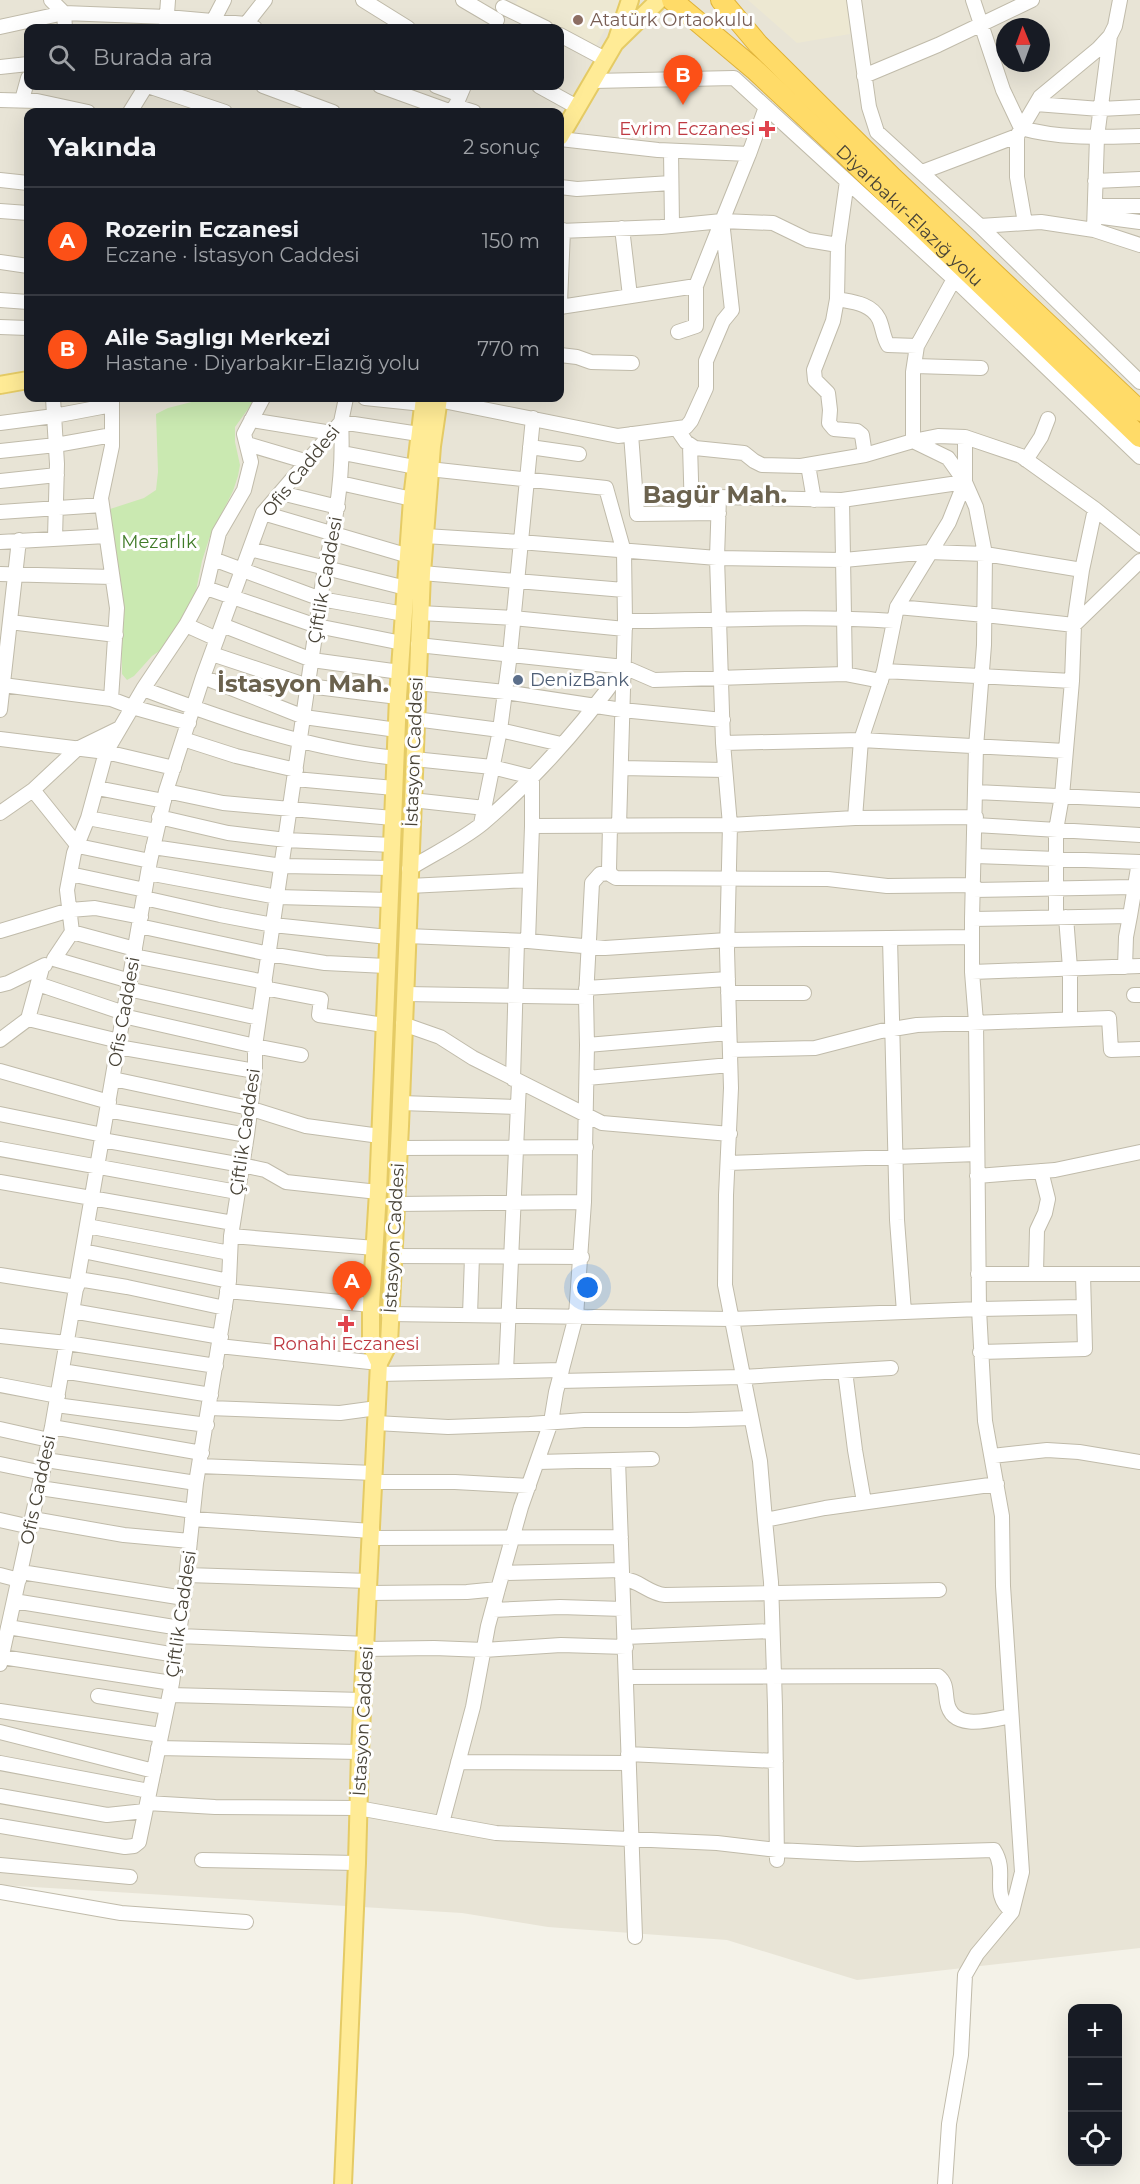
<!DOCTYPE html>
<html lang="tr">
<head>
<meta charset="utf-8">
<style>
  :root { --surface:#171b24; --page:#242831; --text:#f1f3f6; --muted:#9ea1a6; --line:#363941; --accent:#fc5017 }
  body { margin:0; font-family:Montserrat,sans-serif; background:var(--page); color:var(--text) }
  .controls { position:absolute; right:18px; bottom:18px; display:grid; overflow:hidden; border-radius:12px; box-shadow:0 6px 24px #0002 }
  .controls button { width:54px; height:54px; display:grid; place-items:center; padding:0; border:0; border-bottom:2px solid var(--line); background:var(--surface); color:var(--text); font:30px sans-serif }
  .compass { position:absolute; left:996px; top:18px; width:54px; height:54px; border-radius:50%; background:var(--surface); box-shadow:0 6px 24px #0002; rotate:359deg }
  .you { position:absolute; left:588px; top:1288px; width:21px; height:21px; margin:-15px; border:4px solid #fff; border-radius:50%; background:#1a73e8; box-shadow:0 0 0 9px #1a73e833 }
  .badge { display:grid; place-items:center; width:39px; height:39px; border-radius:50%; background:var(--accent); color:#fff; font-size:20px; font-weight:700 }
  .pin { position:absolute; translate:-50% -50px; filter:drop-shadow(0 2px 3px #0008) }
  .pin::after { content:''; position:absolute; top:32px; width:21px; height:18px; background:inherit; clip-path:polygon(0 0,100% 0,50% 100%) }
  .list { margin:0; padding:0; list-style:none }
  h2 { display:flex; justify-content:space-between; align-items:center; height:78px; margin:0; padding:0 24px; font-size:26px }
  h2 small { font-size:20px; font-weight:400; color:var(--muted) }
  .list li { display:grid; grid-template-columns:39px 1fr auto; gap:18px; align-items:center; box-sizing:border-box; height:108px; padding:0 24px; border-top:2px solid var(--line) }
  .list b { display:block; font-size:22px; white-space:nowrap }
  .list p { margin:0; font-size:20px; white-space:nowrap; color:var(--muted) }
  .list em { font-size:20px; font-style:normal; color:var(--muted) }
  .icon { flex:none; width:33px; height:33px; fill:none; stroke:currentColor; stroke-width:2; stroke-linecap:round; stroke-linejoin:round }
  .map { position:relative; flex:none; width:1140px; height:2184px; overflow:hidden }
  .search { position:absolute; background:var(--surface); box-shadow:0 6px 24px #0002; left:24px; top:24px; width:540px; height:66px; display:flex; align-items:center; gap:15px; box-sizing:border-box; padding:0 21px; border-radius:12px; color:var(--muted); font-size:22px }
  .panel { position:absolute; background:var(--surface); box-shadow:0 6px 24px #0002; left:24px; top:108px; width:540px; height:294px; border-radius:12px }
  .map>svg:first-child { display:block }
</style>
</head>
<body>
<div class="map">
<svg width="1140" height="2184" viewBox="0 0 1140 2184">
  <rect width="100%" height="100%" fill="#f4f2e8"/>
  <path fill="#e8e4d6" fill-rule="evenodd" d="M0,0h1140v1948l-283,32 -130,-40 -179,-13 -86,-14 -462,-28zM1005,27h36v36h-36zM28,28h532v58h-532zM28,112h532v286h-532z"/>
  <path fill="#ede8d2" d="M518,0h104l-27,47 -80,-42z
    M748,0h99l3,34 -53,9z"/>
  <path fill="#cae9b1" d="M207,398h49l-21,29v15l5,23 -2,11 -5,15 -24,48 -7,22 -7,35 -28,50 -15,10 -18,20 -7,4 -5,-6 -1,-69 -14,-95 37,-12 12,-8 2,-18 -2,-58 12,-6z"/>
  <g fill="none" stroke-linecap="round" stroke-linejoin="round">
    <g stroke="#c0bbaa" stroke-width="16">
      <path id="minor" d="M51,0l13,13 1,15
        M363,0l45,28
        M463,0l34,20
        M854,0l15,107 8,25 103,94 160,156
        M973,0l30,90 18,38c39,11 79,9 119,8
        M503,7l43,21
        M0,27l64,-14 103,4 79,7 -3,4
        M210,27l14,-27
        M166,28l2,-28
        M255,28l-9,-4 19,-24
        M560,35l45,24
        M0,67l28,-3
        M864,76l74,-31 94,-45
        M593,81l141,-3 220,201 186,178
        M148,86l77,26
        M263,86l70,26
        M380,86l72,26
        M436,86l24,9
        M539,86l38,21
        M0,100l37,1 51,11
        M22,100l6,-22
        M1036,104l64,5 40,-2
        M455,106l19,6
        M130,112l16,-26
        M453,112l11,-26
        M560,139l98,11 91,4 17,-47
        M671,151l1,74
        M922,172l95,-36
        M0,180l28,3
        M1095,181l45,-2
        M560,187l17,2 94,-6
        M1096,206h44
        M0,211l28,2
        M1095,216l45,6
        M722,221l51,2 35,17 30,5 9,-64
        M1025,223l-8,-46v-41l23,-39 58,-48 12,-13 5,-10 5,-26
        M980,226l61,-4 53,8 46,15
        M622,228l8,68
        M1094,230l3,-93 13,-101
        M560,231l101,-4 61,-6 27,-67
        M838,245l-1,54 -4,22 -19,49 1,10 13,13 2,17 -1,13 5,6 23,2 5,4 3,20
        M0,262l28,4
        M837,299c15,3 34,4 42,20 4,9 4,18 9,26l29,1
        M0,300l28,2
        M560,303l3,-73
        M560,307l136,-21
        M0,327l28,1
        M678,332l18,-6v-40l25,-63
        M560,355l17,2 14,5 41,1
        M915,366l66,2
        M53,398l4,66 -2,74
        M112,398v48l-11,52 16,110 -6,91 21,8 57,16
        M365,398l58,6
        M438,400l180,36 68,-9 5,-6 15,-33v-27l17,-40 9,-11 -10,-89
        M251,420l81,13
        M0,423l54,-7 58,-11
        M677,429l9,13 9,6 49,5 10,8 8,4 39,1 64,-11 48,-14 25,-5 27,1 56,19 74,53 45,36
        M631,434l6,80 82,-1
        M913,441l35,17 17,24 11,25 9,47 -1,91 -8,102 -4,172v53l4,50 3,287 6,112 17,95 1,70 19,286 -10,40 -35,42 -12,21 -4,80 -12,69 -4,60
        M913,441v-69l4,-26 37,-67
        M247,444l61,18
        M690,445l2,68
        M530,447l49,7
        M0,451l56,-6 56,-10
        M343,453l72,14
        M1026,460l15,-23 7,-18
        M808,465l6,35
        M429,469l177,19 18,64 1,69 -6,205
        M0,481l57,-6
        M340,483l72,16
        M281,493l57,14
        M842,500l3,174
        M0,512l102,-7
        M263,513l146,43
        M425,536l95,6 197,16 127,2 85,-8 56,2 97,16
        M0,542l106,-6
        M250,549l156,39
        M213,559l108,40 83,15
        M422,573l202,17
        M0,574l112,3
        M206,588l111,38 85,17
        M897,607l88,8 89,10 66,-64
        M420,613l93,5 112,11
        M625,621c89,0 180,-6 269,0
        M10,622l106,13
        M186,625l31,14
        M222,625l90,35 88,12
        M418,645l206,22 30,13 191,-6 36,7
        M212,654l96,32 90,11
        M884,671l188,10
        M203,677l101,40 93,13
        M417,683l88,9 117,18 101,10
        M3,685l108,14
        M143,689c83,31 164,60 253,69
        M0,710l19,-170
        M415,719l85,11 61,14
        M120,728l-43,21 -44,41 45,56 72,15
        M0,739l106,13 68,16
        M183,739l53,17 60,14
        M723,743l138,-3 204,11
        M414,759l78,8 40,10v49l-4,115
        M621,768l104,2
        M295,779l99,9
        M97,788l67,13
        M166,791l57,12 170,15
        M976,792l164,8
        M412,800l73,8
        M0,813l33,-23
        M159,817l69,16 58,7 106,5
        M88,818l68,13
        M855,818l6,-78 23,-69 13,-64 52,-85 16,-40v-45
        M481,824l19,-94 10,-76 23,-236
        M975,825l165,10
        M532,826l198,-1 125,-7 121,-1
        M610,826l-1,44 2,5 5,3 212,1 59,7 87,-1
        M153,847l129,19 109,2
        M975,856l165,6
        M409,869c24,-15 52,-28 74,-46 53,-45 101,-100 141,-156
        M148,873l129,24 113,3
        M70,874l75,16
        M409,886l121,-6
        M973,890l160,-3
        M144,898l76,17 53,10 115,12
        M1056,917v-87l6,-34 10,-115 2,-56 8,-55 13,-61
        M1066,917l4,51v51
        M972,919l158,-3 9,-54
        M139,926l130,28 56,9 61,3
        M0,931l70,-21 25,-2 46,9
        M72,932l63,17
        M407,936l121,5 77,7 122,-8 245,-3
        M890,938l7,282 7,92
        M134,956l131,26
        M1125,967l1,-30 4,-21
        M972,972l168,-6
        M130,981l-76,-22 18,-27 -5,-42 7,-37 14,-35 18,-66 37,-63 43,-64 20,-37 13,-55 25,-43 7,-28 -7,-28 19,-36
        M38,984l86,29
        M0,985l8,-2 37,-18
        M264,988l57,11 -2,16 65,10
        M586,988l142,-9
        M128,989l131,29
        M728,993h76
        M405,994l181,3
        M1134,995h6
        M123,1016l132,30 46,9
        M28,1019l91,22
        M403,1024l37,13 33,21 129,65 128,11
        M0,1040l28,-21 14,-51
        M587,1045l142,-12
        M118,1047l137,24
        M730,1050l85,-2 66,-17 36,-6 192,-7 2,32 29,-1
        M0,1071l109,31
        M587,1078l143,-13
        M113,1079l136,29 57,18 74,10
        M513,1079l4,-138
        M401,1103l117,4
        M107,1110l140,25
        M0,1114l103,21
        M102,1140l140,25 23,5 21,12 92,10
        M399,1148l187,-1
        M0,1149l237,43
        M728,1163l249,-9
        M977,1176l78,-6 85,-18
        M0,1182l233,41
        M396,1204l188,-2
        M87,1226l143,27
        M231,1236l144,12
        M83,1251l146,30
        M393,1256l189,1
        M1036,1273l1,-43 8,-17 3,-14 -7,-28
        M978,1274h162
        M0,1275l77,12
        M78,1279l49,8 98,21
        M227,1291l144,14
        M72,1311l149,26
        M389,1314l342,5 248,-10 103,-2
        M470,1315l2,-58
        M0,1336l67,7 149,23
        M219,1346l160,17
        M980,1352l105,-3 -2,-74
        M62,1371l149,24
        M506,1371l13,-288
        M845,1371l10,79 9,52
        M378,1374l184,-4
        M559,1381l183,-4 149,-9
        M0,1385l58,11
        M56,1405l151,20
        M209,1408l131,5 37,-5
        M376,1423l72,4 82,-3 54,-4h103l64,-2
        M52,1427l150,26
        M0,1429l49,11
        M992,1456l55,-6 32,2 61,10
        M46,1460l150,23
        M618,1460l17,477
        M538,1462l114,-3
        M0,1464l43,9
        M199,1466l175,7
        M374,1482h81l74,4
        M40,1488l153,23
        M33,1519l91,16 66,6
        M192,1519l180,12
        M0,1520l31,7
        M765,1520l60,-12 172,-24
        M371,1538l250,-1
        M21,1572l163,26
        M503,1573l119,-3
        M0,1575l19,5
        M187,1575l182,6
        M622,1579c16,0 27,15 43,16l274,-5
        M369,1593l98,-1 31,-3
        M14,1601l166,27
        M493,1610l67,-3 63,2
        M8,1627l168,28
        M179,1636l188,8
        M625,1637l147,-6
        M366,1649l68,-1 50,2 77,-5 65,2
        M2,1657l170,26
        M0,1664l52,-237 98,-566 16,-70 37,-114 60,-164 78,-91 5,-24
        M626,1677l312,-1c9,7 7,15 9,26 5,30 44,18 64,14
        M170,1695l193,5
        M98,1696l69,11
        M0,1711l161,24
        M0,1732l154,39
        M158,1748l202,4
        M628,1754l148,7
        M458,1762l170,1
        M0,1763l149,28
        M0,1796l107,19 38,-4
        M147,1803l68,4 143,1 138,25 221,10 60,7 80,4 137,-4c15,24 -5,42 18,62
        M442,1823l31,-116 15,-81 10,-37 23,-82 30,-85 5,-30 20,-76 8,-114 3,-157 -1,-48 6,-114 8,-9 10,-1
        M0,1826l125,21 9,-1 5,-4 33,-159 12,-85 12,-115 33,-202 2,-45 16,-101 8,-64v-25l70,-479c12,-48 19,-95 16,-145l78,12
        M202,1860l155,3
        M777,1860l-2,-154 -4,-124 -6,-62 -5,-59 -35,-176 1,-90 5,-107 -4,-138 3,-125 -7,-82 -6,-185 2,-61 123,3 123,-18
        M0,1865l130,12
        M0,1892l121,21 125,9"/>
    </g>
    <g stroke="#e5cb65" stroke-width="20">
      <path id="major" d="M617,39l13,-39
        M560,137l55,-94 44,-43
        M0,385l28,-5
        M379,1363l-8,-18v-40l7,-113 20,-495 14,-198 12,-101
        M343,2184l14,-321 3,-111 19,-389 10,-20 11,-217 22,-553 10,-127 7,-48"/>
    </g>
    <g stroke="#dfb237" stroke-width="22">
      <g id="highway">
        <path id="s1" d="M672,0l82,69 89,83 297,285"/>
        <path d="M721,0l37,44 135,134 247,233"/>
      </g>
    </g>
    <use href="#minor" stroke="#fff" stroke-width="14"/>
    <use href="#major" stroke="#ffeb96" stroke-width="16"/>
    <use href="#highway" stroke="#ffdb68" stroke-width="20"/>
  </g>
  <circle fill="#8d6e63" stroke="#fff" stroke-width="2" cx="578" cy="20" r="6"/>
  <g fill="#e0444e" stroke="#fff" stroke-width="2">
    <path d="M764 120h6v6h6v6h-6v6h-6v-6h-6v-6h6z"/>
    <path d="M343 1315h6v6h6v6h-6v6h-6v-6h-6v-6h6z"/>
  </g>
  <circle fill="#5c6f8a" stroke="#fff" stroke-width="2" cx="518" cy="680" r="6"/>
  <g text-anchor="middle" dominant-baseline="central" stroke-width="6" stroke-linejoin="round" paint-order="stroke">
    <g font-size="18" fill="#785e54" stroke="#fff" text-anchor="start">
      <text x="590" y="20">Atatürk Ortaokulu</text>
    </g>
    <g font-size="18" fill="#be3a42" stroke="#fff" text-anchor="end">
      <text x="755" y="129">Evrim Eczanesi</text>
      <text x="346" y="1344" text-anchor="middle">Ronahi Eczanesi</text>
    </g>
    <g font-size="18" fill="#484337" stroke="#fff">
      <text stroke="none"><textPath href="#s1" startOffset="321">Diyarbakır-Elazığ yolu</textPath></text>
      <text transform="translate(301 471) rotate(-51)">Ofis Caddesi</text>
      <text transform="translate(325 580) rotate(-80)">Çiftlik Caddesi</text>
      <text transform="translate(414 752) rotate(-88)">İstasyon Caddesi</text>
      <text transform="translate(124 1012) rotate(-80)">Ofis Caddesi</text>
      <text transform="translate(245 1132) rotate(-82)">Çiftlik Caddesi</text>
      <text transform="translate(394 1238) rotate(-87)">İstasyon Caddesi</text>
      <text transform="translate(38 1490) rotate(-78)">Ofis Caddesi</text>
      <text transform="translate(181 1614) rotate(-82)">Çiftlik Caddesi</text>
      <text transform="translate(363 1721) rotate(-87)">İstasyon Caddesi</text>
    </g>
    <g font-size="18" fill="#407b28" stroke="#fff">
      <text x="159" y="542">Mezarlık</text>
    </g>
    <g font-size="18" fill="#4e5e75" stroke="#fff" text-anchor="start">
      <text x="530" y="680">DenizBank</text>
    </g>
    <g font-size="24" font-weight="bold" fill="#6b624e" stroke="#fff">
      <text x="715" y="494">Bagür Mah.</text>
      <text x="303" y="683">İstasyon Mah.</text>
    </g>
  </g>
</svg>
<div class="controls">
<button>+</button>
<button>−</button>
<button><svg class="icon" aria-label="locate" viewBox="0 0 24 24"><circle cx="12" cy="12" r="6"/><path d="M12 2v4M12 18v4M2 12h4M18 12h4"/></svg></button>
</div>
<svg class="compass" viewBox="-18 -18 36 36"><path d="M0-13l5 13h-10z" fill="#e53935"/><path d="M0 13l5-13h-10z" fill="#9ea1a6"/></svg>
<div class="you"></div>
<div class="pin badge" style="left:352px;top:1311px">A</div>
<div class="pin badge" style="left:683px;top:105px">B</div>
<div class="search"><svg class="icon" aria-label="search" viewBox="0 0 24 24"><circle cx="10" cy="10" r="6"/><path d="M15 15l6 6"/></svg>Burada ara</div>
<section class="panel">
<h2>Yakında<small>2 sonuç</small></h2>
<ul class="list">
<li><span class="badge">A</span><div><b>Rozerin Eczanesi</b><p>Eczane · İstasyon Caddesi</p></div><em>150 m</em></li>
<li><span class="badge">B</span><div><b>Aile Saglıgı Merkezi</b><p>Hastane · Diyarbakır-Elazığ yolu</p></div><em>770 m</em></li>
</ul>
</section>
</div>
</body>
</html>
